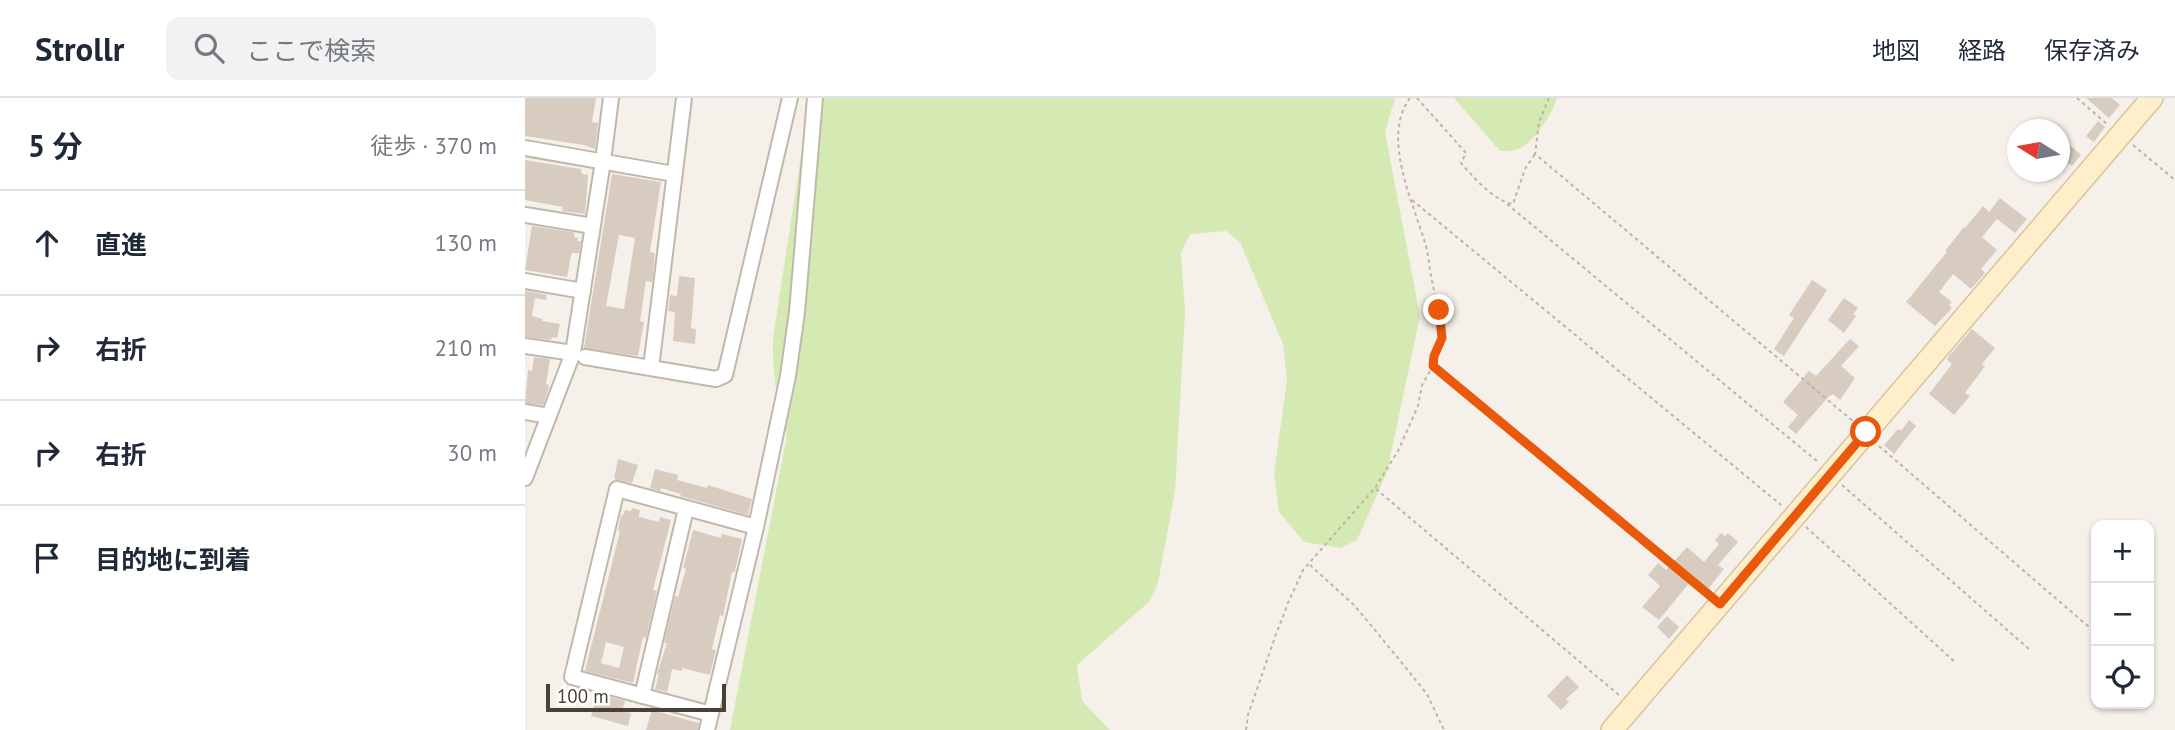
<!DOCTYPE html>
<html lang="ja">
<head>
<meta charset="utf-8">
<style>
  :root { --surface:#fff; --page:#f2f2f3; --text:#1f2937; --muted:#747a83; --line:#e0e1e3 }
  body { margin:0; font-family:"PT Sans","Noto Sans JP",sans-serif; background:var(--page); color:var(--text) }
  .controls { position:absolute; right:21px; bottom:21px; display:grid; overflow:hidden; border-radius:14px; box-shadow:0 2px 5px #0004 }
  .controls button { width:63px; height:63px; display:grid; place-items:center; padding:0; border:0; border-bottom:2px solid var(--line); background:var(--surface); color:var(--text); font:35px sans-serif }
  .compass { position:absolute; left:1482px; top:21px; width:63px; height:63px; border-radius:50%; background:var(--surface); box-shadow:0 2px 5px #0004; rotate:281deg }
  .scale { position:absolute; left:21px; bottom:18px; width:180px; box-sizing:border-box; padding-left:7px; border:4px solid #494138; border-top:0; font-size:19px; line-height:24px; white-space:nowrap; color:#494138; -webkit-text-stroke:5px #fff; paint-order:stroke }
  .stop { position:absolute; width:21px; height:21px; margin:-16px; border:5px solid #ea580c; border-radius:50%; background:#fff }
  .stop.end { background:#ea580c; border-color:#fff; box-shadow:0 2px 7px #0008 }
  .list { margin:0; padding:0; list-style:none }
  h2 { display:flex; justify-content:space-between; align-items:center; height:91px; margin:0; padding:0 28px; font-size:30px }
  h2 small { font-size:23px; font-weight:400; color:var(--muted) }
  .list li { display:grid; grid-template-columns:46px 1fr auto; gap:21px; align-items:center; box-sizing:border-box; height:105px; padding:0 28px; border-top:2px solid var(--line) }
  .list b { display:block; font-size:26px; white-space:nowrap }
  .list em { font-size:23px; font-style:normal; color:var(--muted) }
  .icon { flex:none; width:38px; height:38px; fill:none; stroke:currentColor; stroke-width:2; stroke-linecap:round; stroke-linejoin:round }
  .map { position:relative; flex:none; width:1650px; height:632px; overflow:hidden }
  header { display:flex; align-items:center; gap:42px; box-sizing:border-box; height:98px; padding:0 35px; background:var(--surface); border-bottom:2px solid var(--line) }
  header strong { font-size:33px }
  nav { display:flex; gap:38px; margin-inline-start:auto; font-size:24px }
  .search { width:490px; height:63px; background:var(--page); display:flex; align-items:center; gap:18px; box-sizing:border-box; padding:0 24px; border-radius:14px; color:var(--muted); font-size:26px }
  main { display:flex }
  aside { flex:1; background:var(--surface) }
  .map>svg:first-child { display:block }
</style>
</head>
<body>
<header>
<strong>Strollr</strong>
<div class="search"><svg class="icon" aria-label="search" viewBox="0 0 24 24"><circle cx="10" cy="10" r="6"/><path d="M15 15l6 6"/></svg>ここで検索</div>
<nav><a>地図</a><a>経路</a><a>保存済み</a></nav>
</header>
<main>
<aside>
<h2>5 分<small>徒歩 · 370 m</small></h2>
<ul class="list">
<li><svg class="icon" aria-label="ahead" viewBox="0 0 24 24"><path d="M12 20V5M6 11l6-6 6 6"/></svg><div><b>直進</b></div><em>130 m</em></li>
<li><svg class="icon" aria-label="right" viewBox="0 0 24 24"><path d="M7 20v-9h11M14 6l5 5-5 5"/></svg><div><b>右折</b></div><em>210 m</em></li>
<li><svg class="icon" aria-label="right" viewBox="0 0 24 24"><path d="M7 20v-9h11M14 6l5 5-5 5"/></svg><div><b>右折</b></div><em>30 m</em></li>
<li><svg class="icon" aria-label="arrive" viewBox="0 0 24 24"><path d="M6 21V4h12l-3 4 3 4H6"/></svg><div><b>目的地に到着</b></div></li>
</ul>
</aside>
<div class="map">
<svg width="1650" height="632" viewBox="0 0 1650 632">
  <rect width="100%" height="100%" fill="#f5f1ea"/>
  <path fill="#d5e9b3" d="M285,0h585l-10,34 35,184 -33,156 -30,68 -16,8 -37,-6 -25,-30 -5,-38 13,-94 -4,-36 -43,-102 -14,-11 -36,3 -9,19 4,58 -10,180 -17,92 -8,18 -73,64 5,36 28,29h-380l57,-295c-10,-35 -15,-60 -14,-97z
    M929,0h103c-4,15 -24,46 -39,51 -5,2 -13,2 -18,2z"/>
  <path fill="#d7ccbf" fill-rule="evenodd" d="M0,0h71l-4,24 6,1 -3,26 -11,-4 -59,-9z
    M1561,0h26l8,7 -11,13z
    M1573,23l7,6 -11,15 -8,-6z
    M1535,38l21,19 -9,11 -12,-10z
    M0,62l56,9 1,5 6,1 -3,39 -23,-3 1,-4 -38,-7z
    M87,76l49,8 -11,70 5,1 -2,22 -1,7 -6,-1 -6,40 4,1 -6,34 -54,-8zM94,137l16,3 -11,71 -18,-3z
    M1475,100l27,21 -12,14 -18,-14 -15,18 15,13 -16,19 4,4 -14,16 -18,-15 -14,18 13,10 -3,3 3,3 -17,18 -29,-24 41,-50 -2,-1 19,-24 1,1 18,-22 6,6z
    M7,128l39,6 3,1v4l4,1 -1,3h4l-2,12h-7l-1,3 -4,21 -42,-7z
    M154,178l16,2 -4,50 5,1 -1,15 -22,-3 2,-29 -7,-1 2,-16 7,1z
    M1287,182l15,10 -43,66 -10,-7 20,-31 -5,-3z
    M0,193l22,4 -1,5 -11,-2 -3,18 11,3 -1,2 18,3 -3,14 -5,-1 -1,3 -26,-3z
    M1319,200l14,10 -5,6 3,2 -12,17 -16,-13z
    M1447,231l23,19 -13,16 3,2 -20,27 5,3 -16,19 -25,-21 23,-30 -5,-4 1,-3z
    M1325,241l9,7 -18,20 14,12 -15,22 -7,-6 -2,2 -1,-1 -34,39 -8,-7 10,-12 -15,-13 26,-31 7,5z
    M9,259l16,2 -4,25 3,1 -1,6 -5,14 -18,-2 3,-33 4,1z
    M1384,322l7,6 -22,28 -10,-9 14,-16 3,2z
    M93,361l20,6 -6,18 -18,-4z
    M130,371l23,6 -1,5 30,8 1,-3 44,14 -4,16 -68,-19 1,-2 -20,-6 -1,3 -10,-3z
    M107,410l8,2 -1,7 20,5 1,-5 11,3 -18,70 4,1 -11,47 -3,-1 -10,46 -48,-12 35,-140 -2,-1 3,-15h2l2,-5 6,1zM81,544l18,5 -5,21 -18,-5z
    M168,432l28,8 1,-4 20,5 -7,33h-3l-9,44 -3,-1 -8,34 4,1 -6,25 -28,-7v3l-10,-2 -5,23 -12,-3 4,-15h-2l10,-31h-3l11,-47 3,1 8,-28 -3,-1z
    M1196,435l4,3 3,-3 10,9 -20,23 6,4 -16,20 -14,-12 -35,43 -17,-13 18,-21 -12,-11 10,-12 8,7 21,-23 17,15 15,-18 -4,-4z
    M1142,518l12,11 -10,12 -12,-12z
    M1042,577l12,12 -13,12 3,3 -8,8 -14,-14z
    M72,596l28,7 -3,10 9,2 -3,13 -37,-10z
    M127,612l47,13 -1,7h-52z"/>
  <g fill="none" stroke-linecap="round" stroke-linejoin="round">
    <g stroke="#c1b8ac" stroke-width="18">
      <path id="street" d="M0,50l149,26
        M0,117l68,11
        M0,183l58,10
        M0,248l48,7
        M60,259l131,22 9,-4 65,-277
        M126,270l33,-270
        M0,314l24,4
        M0,380l48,-125 30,-192 8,-63
        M117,598l44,-187
        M186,616l-139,-37 45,-188 139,38
        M182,632l49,-203 32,-151 9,-64 18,-214"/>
    </g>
    <g stroke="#d8c39c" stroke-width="24">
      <path id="secondary" d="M1087,632l540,-632"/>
    </g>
    <path stroke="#c2b29d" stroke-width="2" stroke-dasharray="3.5 3.5" stroke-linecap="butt" d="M885,0c-29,39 3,104 15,145 4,12 4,25 7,38 2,10 5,21 7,31 1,8 4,20 2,27 -2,10 -7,16 -8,26
      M892,0l49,55 -5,10c12,14 34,39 52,41l12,-35 10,-15
      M1024,0l-10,24 -4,32 319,268
      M1552,0l30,26
      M1608,47l42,35
      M887,102l369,305
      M982,106l311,258
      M1354,348l217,187
      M1317,387l188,165
      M851,391l244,207
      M1281,429l150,136
      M785,467l45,41 38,46 34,42 17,36
      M721,632l2,-15 27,-78 13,-34 15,-33 72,-82 23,-37 20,-45 4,-21 11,-19 272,226"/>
    <use href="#street" stroke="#fff" stroke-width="14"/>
    <use href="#secondary" stroke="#feeeca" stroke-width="21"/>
  </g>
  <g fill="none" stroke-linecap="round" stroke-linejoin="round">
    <path stroke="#ea580c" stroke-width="9" d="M914,212l3,28 -8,18 -1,10 287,238 146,-172"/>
  </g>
</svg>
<div class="controls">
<button>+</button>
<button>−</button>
<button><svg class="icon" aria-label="locate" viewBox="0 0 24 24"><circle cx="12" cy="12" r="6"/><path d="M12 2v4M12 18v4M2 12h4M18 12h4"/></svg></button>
</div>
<svg class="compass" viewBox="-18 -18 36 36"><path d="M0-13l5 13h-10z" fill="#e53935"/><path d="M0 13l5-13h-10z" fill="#747a83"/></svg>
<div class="scale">100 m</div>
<div class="stop" style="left:1341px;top:334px"></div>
<div class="stop end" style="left:914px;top:212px"></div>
</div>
</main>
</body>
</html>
